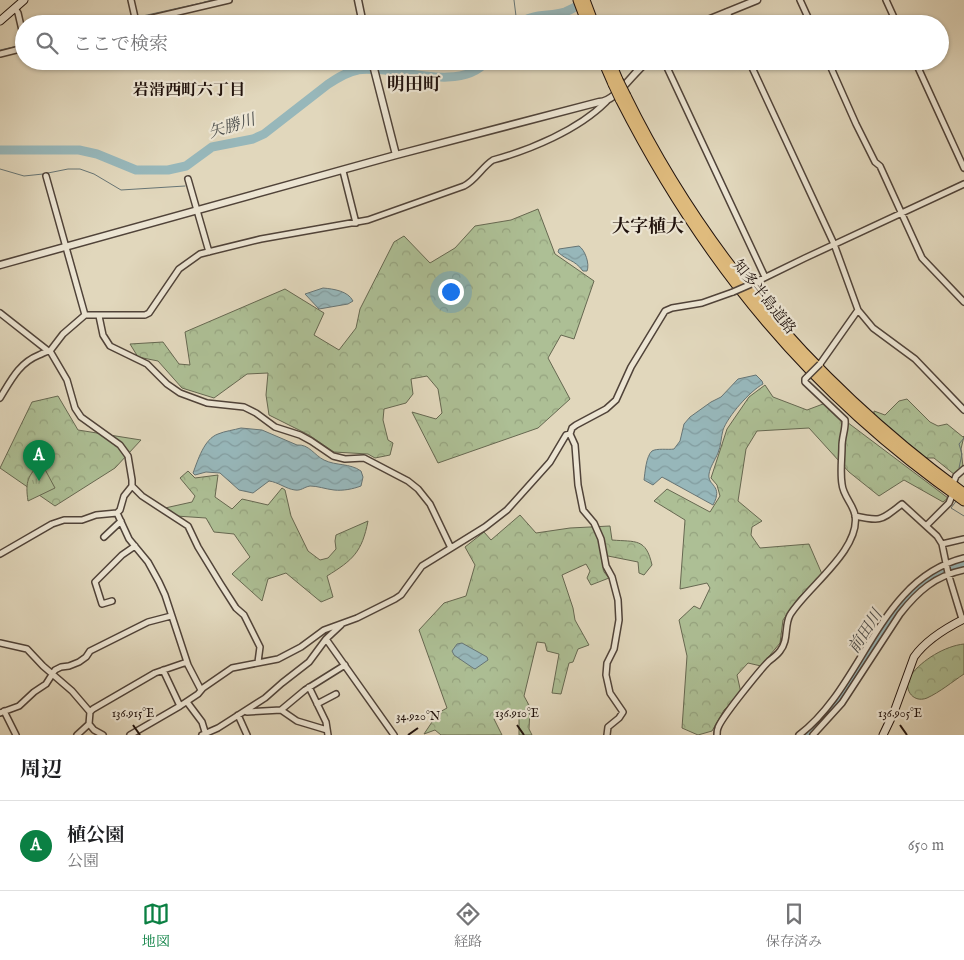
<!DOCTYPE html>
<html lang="ja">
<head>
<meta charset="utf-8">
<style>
  :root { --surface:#fff; --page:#f6f6f6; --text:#202124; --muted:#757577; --line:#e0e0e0; --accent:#0b8043 }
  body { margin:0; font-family:"IM FELL English","Noto Serif JP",serif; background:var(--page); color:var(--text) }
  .you { position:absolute; left:450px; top:291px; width:18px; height:18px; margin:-12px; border:4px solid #fff; border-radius:50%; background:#1a73e8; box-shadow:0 0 0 8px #1a73e833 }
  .badge { display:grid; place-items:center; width:32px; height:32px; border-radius:50%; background:var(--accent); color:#fff; font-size:16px; font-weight:700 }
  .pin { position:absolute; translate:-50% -41px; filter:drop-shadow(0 1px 2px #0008) }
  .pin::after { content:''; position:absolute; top:26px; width:18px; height:15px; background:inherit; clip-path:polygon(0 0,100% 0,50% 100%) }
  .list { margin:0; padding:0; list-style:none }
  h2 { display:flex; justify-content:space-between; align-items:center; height:65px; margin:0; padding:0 20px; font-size:21px }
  h2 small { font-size:16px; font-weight:400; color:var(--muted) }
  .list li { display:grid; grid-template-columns:32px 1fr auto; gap:15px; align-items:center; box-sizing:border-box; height:90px; padding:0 20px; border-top:1px solid var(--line) }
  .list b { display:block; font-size:19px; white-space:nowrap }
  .list p { margin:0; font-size:16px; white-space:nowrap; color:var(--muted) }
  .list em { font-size:16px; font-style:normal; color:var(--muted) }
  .icon { flex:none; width:28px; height:28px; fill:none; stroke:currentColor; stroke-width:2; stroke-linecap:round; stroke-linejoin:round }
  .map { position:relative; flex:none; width:964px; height:735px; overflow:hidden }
  .search { position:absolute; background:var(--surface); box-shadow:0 1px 4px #0004; left:15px; right:15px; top:15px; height:55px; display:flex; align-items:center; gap:12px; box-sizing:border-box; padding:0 18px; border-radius:28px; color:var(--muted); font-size:19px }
  .sheet { height:155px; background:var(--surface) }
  nav { display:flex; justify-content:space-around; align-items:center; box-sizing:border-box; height:70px; border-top:1px solid var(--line); background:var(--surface); font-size:14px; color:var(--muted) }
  nav a { display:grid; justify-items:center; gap:2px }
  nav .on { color:var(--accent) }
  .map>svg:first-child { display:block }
</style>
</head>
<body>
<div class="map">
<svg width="964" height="735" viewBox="0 0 964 735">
  <defs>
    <pattern id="forest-crowns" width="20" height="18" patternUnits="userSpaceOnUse" patternTransform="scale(1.25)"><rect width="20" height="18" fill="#adbf95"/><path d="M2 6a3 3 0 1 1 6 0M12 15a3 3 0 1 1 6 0" fill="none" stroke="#95a37f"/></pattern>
    <pattern id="park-tufts" width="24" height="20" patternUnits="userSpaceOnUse" patternTransform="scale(1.25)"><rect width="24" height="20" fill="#adbf95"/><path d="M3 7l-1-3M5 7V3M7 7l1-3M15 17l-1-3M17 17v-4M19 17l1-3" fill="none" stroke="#95a37f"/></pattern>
    <pattern id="water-waves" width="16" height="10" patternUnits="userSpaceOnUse" patternTransform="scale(1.25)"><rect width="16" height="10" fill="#97b7ba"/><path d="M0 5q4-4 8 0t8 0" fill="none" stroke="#829c9f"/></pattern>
  </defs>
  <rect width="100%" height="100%" fill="#e1d7bc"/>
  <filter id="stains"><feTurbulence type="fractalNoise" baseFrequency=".004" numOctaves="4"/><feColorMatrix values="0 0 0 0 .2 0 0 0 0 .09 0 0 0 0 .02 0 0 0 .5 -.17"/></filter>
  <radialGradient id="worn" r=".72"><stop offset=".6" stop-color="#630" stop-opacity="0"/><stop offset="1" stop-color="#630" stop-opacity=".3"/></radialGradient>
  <path fill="url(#forest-crowns)" stroke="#666851" d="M538,209l17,45 39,27 -20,58 -13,-4 -13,23 22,41 -32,29 -100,35 -26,-51 24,7 6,-6 -4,-24 -11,-13 -16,3 2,15 -7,9 -22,6 -1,11 5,20 5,3 -3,12 -15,3 -7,-4 -34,-2 -25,-17 -40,-20 -3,-20 2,-22 -21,1 -33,24 -32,-10 -24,-27 -20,-4 -8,-13 33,-2 16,22 11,1 -5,-33 100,-43 39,24 -10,22 25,15 17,-22 4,-19 34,-67 10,-6 26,27 25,-15 20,-22 36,-6z
    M765,385l8,12 34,13 16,-6 125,94 -5,4 -39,-22 -25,16 -30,-24 -40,-44 -52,3 -11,18 -8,52 24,20 -10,6 -1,8 9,13 49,-4 13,30 -23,23 -16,23 -3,23 -19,23 -13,-3 -11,12 4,18 -17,17 -12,21 -14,4 -16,-7 5,-72 -8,-36 15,-14 6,3 10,-21 -3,-5 -27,6 5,-69 -31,-19 13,-12 43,23 10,-16 -3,-11 -6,-7 16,-49 22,-32z
    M58,396l20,34 63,10 -26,28 -60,38 -55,-38 32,-66z
    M907,399l23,23 8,4 9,-2 16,13 1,-1 -3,13 2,18 -8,8 -21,-17h-9l-51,-43v-4l11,4 14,-14z
    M188,471l7,7 23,-3 -3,22 17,12 10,-10 26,6 14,-17 3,2 6,26 17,35 12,9 8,-2 8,-9 -1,-8 1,-6 32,-14c-6,31 -15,39 -41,55l6,21 -12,5 -35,-29 -18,6 -6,22 -30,-27 18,-17 -16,-23 -20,-2 -8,-14 -30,-2 -11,-8 27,-6 3,-6 -15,-18z
    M520,515l16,18 34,-5 40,-2 2,14c24,2 34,-2 40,25l-8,10 -5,-2 -1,-11 -30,-6 -6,3 2,13 5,6 -18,7 -4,-7 3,-7 -4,-7 -24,11 11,33 2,12 14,25 -11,4 -5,13 -4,1 -8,31 -9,-1 7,-39 -12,-3 -2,-8 -8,-1 -13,54 6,11 -1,22 3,6h-13v-21l-12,-5 -13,10 8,16h-61l-6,-5 -11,4 14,-21 9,-5 -28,-78 25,-27 22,-7 9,-31 -10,-18 19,-15 7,8z
    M964,644v30c-12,8 -24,18 -37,24 -15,6 -25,-11 -16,-23 11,-15 34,-29 53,-31z"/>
  <path fill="url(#park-tufts)" stroke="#666851" d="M41,462l14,26 -27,13c-3,-20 0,-25 13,-39z"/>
  <path fill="url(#water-waves)" stroke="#677575" d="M579,246c6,4 11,18 8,25h-4c-9,-12 -16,-10 -25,-19l1,-3z
    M323,288c11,1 25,3 30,13l-5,3 -29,5 -14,-15z
    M756,375l6,6 1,3c-13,7 -35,32 -40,46 -2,7 -2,16 -5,23 -3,7 -8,14 -9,21 -2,12 15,11 4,31l-51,-28 -9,8 -9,-5c1,-7 2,-24 8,-29 5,-3 16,-1 22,-2l6,-8 4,-17 6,-7 21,-15 10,-5 17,-18z
    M241,428l21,2 35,15c12,-1 17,10 27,15 12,6 26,3 37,11l2,6 -2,9c-8,3 -18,5 -27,4 -9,-1 -16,-4 -24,-4 -6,1 -9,5 -15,4 -9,-1 -17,-8 -26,-9l-16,12 -14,-3 -19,-17 -14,-1 -11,3 -2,-2c5,-13 11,-34 25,-39 7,-3 16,-4 23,-6z
    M462,643l25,14 1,3 -13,9 -2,-1 -19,-13 -2,-4 5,-7z"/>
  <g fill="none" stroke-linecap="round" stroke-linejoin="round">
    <path stroke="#677575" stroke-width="1" d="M514,0l3,24
      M204,2l9,-2
      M138,17l63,-14
      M111,24l21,-5
      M0,50l22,-5
      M0,169l24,7 19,-2 25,-5h12l14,5 27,16 64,-4
      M960,469l-1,-1 3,-14 -3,-10 5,-6
      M957,500l-6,8 13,8"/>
    <path stroke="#97b7ba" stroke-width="9" d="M519,24c13,-11 31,-7 46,-12 8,-3 14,-7 20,-12
      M0,150h79l18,4 39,16h32l18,-4 26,-19 41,-8 11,-5 63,-49c9,-6 19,-13 31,-15 8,-2 18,0 27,0 30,4 80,18 102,-9
      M806,735c60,-49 77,-152 158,-172"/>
    <g stroke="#504339" stroke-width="8">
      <path id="minor" d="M131,0l5,22
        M800,0l11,24
        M886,0l11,24
        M15,8l3,5 6,26
        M727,12l5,12
        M127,24l102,-24
        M0,54l24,-6
        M664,61l101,216
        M749,61l85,183 24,66 15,18 42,31 49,51
        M828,61l28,63 19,38 5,4 42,92 42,44
        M915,61l49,107
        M343,171l13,52
        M46,176l39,139
        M188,179l21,73
        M756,282l49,-24 159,-74
        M0,313l47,37
        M99,316l4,19 7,11 37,18 20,20 13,9 27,10 37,4 12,6 19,14 25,8 11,6 22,15 12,3 19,-1 44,23 10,8 12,15 21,44
        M50,351l13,-17 22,-19h60l4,-2 30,-44 21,-15 61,-15 107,-19 96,-34c12,-6 18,-19 29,-26 37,-10 85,-30 113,-58
        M50,351l17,29 8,28 6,9 39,28 8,11 4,24v6l-8,10 -4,14 -3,3
        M820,364l38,-54
        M0,398c11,-18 19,-35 39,-43 5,-2 7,-4 11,-4
        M570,434l2,-6 4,-3 30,-16 10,-9 15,-33 34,-56 7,-3 30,-5 31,-11
        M954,481l2,-5 8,-7
        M132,486l10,10 46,30 10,21 22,36 16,25 8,7 16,32 -2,15
        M117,513l12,26 19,23 11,20 6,13 23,70 13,25
        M855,516c27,6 26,4 47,-12l35,32 5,8 6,29 14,46
        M927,525l22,-22 2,-5
        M104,537l17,-16
        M942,544l22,-5
        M0,554l52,-30 12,-4h18l14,-5 21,-2
        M112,601l-10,3 -7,-22 27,-27 13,-9
        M326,639l68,96
        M0,643l27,6 16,17 29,25 18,21
        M163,670l17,36
        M309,687l17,35 2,13
        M187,702l15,20 4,13
        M317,704l19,-10
        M281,710l16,11 30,9
        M4,711l12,24
        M247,712l34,-2 24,-20 40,-25
        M0,713l19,-7 15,-14 12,-8 9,-14 6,-3 8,-1 10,-4 7,-5 4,-6 58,-29 23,-6
        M238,715l9,20
        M77,735l12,-11
        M103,735l-9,-5 -5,-6 1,-12 3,-3 62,-36 32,-11
        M130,735l50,-29 18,-12 5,-6 29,-20 46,-9 23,-12 23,-17 33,-12 38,-19 6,-4 21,-29 63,-39 22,-17 43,-48 16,-27 4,-1 5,11 3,40 5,25 11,13 7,16 5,27 6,11 6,23 1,20 -5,29 -7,14 -1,12 4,18 13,19 -4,6 -11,9 -1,8
        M202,735l16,-7 47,-30 17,-15 27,-21 17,-23 15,-14
        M717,735c0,-2 0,-5 1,-7 3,-10 42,-58 51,-67 4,-3 8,-6 11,-10 9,-11 4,-25 10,-36 16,-27 71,-65 65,-100 -2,-11 -12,-19 -13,-31 -2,-12 0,-26 0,-38 0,-9 4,-18 3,-26l-40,-38v-3l2,-2
        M799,735c65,-49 79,-156 165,-177
        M813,735l29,-32 58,-89c18,-23 35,-38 64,-44"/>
    </g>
    <g stroke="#504339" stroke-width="9">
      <path id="tertiary" d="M358,0l5,24
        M698,24l59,-24
        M372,61l24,94
        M0,265l396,-110 203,-53c17,0 34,-30 49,-41"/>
    </g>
    <g stroke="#20120d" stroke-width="9">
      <path id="secondary" d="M0,21l24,-21
        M883,735l11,-23 20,-55c12,-17 32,-29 50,-38"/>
    </g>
    <g stroke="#20120d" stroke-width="11">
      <path id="motorway" d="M578,0l9,24
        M585,0l9,24
        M603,61l10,23
        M610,61l8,19
        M626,96c79,161 193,291 338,397
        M620,99c84,165 192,296 344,402"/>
    </g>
    <use href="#minor" stroke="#ece5d3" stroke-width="5"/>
    <use href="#tertiary" stroke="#ece5d3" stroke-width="6"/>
    <use href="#secondary" stroke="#ece5d3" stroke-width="7"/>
    <use href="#motorway" stroke="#e0bc7e" stroke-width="9"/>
    <g stroke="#504339" stroke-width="8" stroke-linecap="butt">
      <path id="minor-bridge" d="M733,292l23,-10
        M807,377l13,-13"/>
    </g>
    <g stroke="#20120d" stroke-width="11" stroke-linecap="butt">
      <path id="motorway-bridge" d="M618,80l8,16
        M613,84l7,15"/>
    </g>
    <use href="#minor-bridge" stroke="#ece5d3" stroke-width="5"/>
    <use href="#motorway-bridge" stroke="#e0bc7e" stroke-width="9"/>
  </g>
  <path fill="none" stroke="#20120d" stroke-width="2" d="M133,725l7,10M517,725l7,10M900,725l7,10M408,735l10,-7"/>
  <g text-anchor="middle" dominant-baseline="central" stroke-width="4.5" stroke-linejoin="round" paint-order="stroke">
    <g font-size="15" fill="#20120d" stroke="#ece5d3">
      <text transform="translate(764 297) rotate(51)">知多半島道路</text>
    </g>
    <g font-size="16" font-weight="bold" fill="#20120d" stroke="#ece5d3">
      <text x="189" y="91">岩滑西町六丁目</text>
    </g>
    <g font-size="16" font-style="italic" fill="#4a4c4a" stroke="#ece5d3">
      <text transform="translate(232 127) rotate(-17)">矢勝川</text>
      <text transform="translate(866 632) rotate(-57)">前田川</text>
    </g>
    <g font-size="18" font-weight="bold" fill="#20120d" stroke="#ece5d3">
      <text x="414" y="85">明田町</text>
      <text x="648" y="227">大字植大</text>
    </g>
  </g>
  <g font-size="12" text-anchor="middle" fill="#20120d" stroke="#ece5d3" stroke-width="4.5" stroke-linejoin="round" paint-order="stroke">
    <text x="133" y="717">136.915°E</text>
    <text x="517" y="717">136.910°E</text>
    <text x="900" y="717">136.905°E</text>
    <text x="418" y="720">34.920°N</text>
  </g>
  <rect width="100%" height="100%" filter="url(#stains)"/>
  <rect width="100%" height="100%" fill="url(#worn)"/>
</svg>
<div class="you"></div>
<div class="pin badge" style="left:39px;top:481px">A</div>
<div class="search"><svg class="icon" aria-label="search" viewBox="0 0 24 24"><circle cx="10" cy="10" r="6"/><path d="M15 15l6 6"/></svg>ここで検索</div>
</div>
<section class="sheet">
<h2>周辺<small></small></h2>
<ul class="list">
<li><span class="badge">A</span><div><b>植公園</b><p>公園</p></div><em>650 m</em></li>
</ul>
</section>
<nav>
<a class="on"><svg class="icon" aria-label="map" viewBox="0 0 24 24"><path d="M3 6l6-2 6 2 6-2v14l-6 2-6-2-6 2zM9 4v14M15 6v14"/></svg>地図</a>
<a><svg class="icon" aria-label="directions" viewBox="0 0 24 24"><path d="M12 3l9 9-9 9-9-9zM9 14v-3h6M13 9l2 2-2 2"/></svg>経路</a>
<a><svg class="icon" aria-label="saved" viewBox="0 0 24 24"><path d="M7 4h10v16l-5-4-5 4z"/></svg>保存済み</a>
</nav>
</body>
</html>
